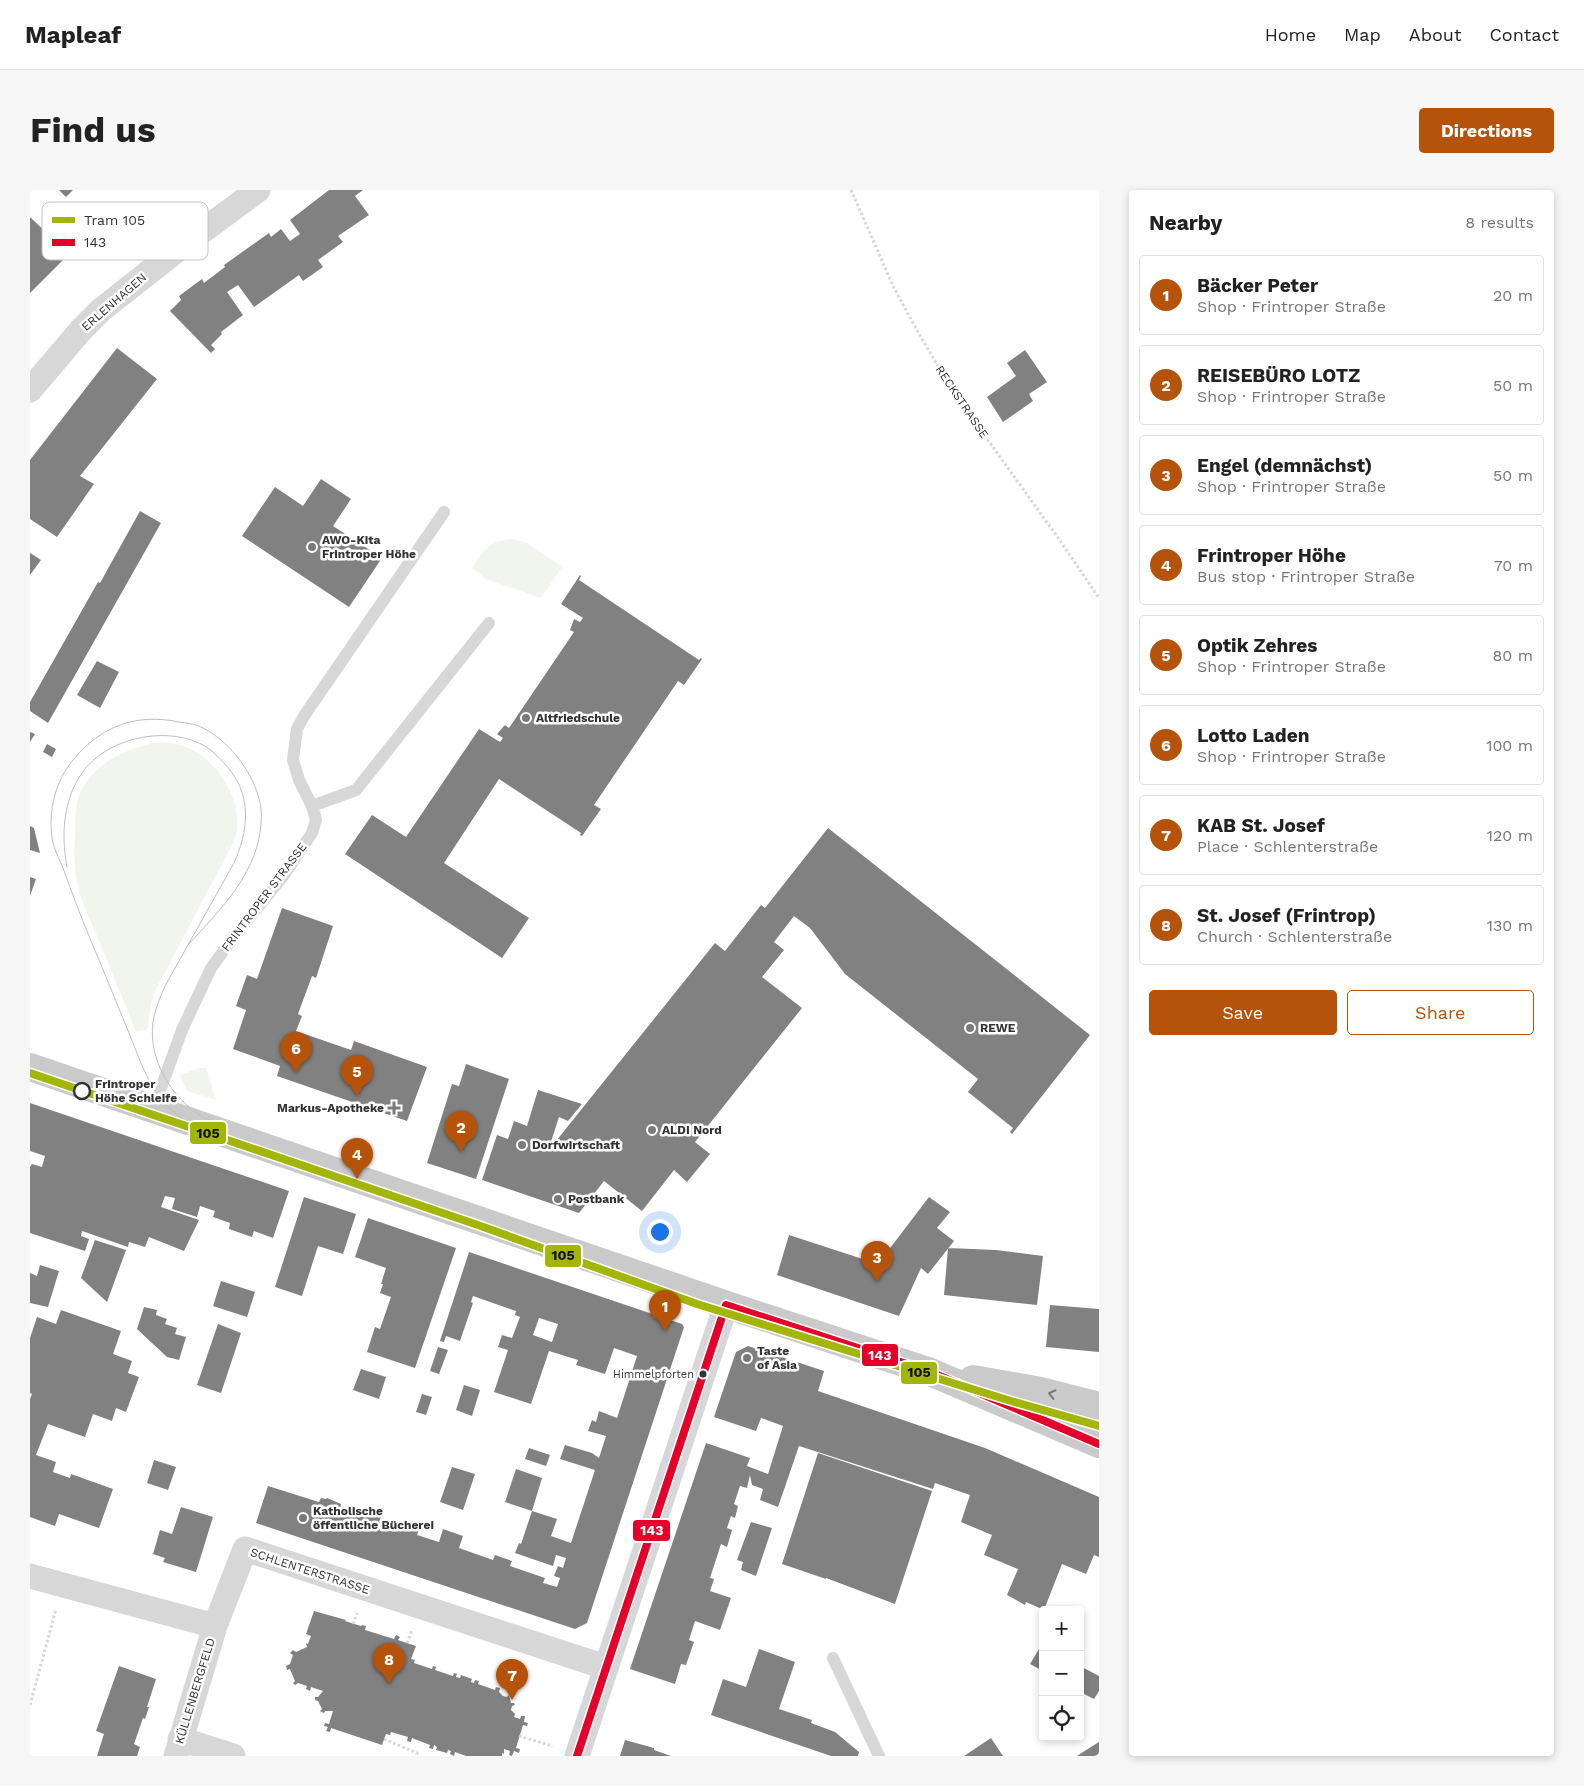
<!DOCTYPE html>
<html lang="en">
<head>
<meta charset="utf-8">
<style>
  :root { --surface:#fff; --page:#f6f6f6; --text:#222; --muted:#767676; --line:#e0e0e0; --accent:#b45309 }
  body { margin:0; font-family:"Work Sans",sans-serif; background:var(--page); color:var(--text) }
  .controls { position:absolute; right:15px; bottom:15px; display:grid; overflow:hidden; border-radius:5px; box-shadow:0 2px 8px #0003 }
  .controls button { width:45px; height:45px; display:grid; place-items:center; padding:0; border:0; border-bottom:1px solid var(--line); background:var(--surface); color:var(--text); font:25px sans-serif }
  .you { position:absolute; left:629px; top:1041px; width:18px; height:18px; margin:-12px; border:4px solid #fff; border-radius:50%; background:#1a73e8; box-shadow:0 0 0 8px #1a73e833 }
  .badge { display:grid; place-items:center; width:32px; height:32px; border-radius:50%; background:var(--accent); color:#fff; font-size:16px; font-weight:700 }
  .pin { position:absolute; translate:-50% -41px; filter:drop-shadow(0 1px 2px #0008) }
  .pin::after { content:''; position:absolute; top:26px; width:18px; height:15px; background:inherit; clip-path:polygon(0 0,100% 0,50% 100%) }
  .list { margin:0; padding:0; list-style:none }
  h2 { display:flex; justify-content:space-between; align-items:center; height:65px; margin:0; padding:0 20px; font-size:21px }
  h2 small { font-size:16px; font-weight:400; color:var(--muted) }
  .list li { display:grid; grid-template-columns:32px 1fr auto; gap:15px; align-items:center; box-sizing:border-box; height:80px; margin:0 10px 10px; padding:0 10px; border:1px solid var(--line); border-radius:5px }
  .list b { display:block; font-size:19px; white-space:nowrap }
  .list p { margin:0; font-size:16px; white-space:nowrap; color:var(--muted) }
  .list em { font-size:16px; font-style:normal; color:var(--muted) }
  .actions { display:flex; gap:10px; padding:15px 20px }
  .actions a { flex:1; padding:11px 0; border:1px solid var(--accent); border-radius:5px; text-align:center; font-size:18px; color:var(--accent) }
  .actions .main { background:var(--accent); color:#fff }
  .icon { flex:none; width:28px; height:28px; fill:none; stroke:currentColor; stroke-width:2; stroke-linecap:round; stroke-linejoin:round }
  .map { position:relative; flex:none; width:1069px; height:1566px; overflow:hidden; border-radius:5px }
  header { display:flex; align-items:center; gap:30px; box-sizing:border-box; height:70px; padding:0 25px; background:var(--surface); border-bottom:1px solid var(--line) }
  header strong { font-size:24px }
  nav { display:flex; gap:28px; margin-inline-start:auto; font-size:18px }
  .intro { display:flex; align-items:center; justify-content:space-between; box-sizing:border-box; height:120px; padding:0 30px }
  h1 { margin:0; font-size:35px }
  .button { padding:12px 22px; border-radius:5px; background:var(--accent); color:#fff; font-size:18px; font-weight:700 }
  main { display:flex; gap:30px; padding:0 30px }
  aside { flex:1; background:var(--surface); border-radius:5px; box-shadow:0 2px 8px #0003 }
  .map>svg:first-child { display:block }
</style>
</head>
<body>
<header>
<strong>Mapleaf</strong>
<nav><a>Home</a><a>Map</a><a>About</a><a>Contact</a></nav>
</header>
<div class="intro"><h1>Find us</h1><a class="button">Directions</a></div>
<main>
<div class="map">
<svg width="1069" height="1566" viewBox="0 0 1069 1566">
  <rect width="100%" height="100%" fill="#fff"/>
  <path fill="#f1f5ed" d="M482,349l15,4 35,24 -21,31 -55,-19 -14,-11c11,-18 18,-27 40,-29z
    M124,553c5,0 11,-1 16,0 39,4 72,50 67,88 -1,6 -5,13 -7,18l-76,144 -4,15 -2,19 -2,3 -10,1c-12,-29 -24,-59 -36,-88 -8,-20 -19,-40 -23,-61 -3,-16 -3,-32 -2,-49 0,-11 0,-24 3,-34 12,-34 44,-49 76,-56z
    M170,878h6l10,32 -29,-9 -7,-16z"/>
  <path fill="#818181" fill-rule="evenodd" d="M29,0h14l-7,7z
    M299,0h34l-8,6 14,19 -31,21 5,6 -25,18 5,7 -20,14 -4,-6 -45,32 -16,-22 -11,7 16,23 -22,17 1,2 -11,11 4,4 -4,4 -41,-42 11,-11 -2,-4 23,-17 2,4 21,-16 -1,-2 45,-32 2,4 10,-8 9,12 10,-7 -10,-14z
    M0,27l39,37 -39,39z
    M87,158l40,31 -77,97 14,8 -37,53 -27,-18v-59z
    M995,160l22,32 -18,12 4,7 -30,21 -16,-25 29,-21 -9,-13z
    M291,289l30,20 -18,27 49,32 -33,49 -107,-71 33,-49 28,19z
    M110,321l21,12 -113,200 -18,-12v-9l68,-120 2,1z
    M0,363l11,7 -11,15z
    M550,385l1,1 -2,4 120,80 2,-2 1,1 -18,26 -6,-4 -84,124 7,4 -19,27 -2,-1 1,-2 -82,-54 -55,84 85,55 -27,40 -157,-104 27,-39 34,22 73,-108 21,13 3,-4 -6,-4 8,-9 4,3 65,-96 -4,-2 4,-11 6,3 3,-4 -22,-14z
    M67,471l22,11 -19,36 -23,-13z
    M0,542l5,2 -5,8z
    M17,554l9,5 -4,8 -9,-5z
    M0,636l4,2 6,25 -10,-3z
    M798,638l262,207 -78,99 -2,-2 3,-4 -45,-36 10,-13 -133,-105 -35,-46 -16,-12 -20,26 10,8 -22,27 40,31 -107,134 15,12 -23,28 -13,-12 -32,41 -38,-30 -25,32 -97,-33 15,-45 11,4 6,-18 13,5 11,-36 44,14 -14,17 -9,-4 -11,34 167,-208 10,8 36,-46 4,3z
    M0,687l6,2 -6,17z
    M252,718l51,18 -17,52 -4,-2 -14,38 4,2 -6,15 55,19 3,-9 73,26 -20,54 -130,-45 3,-10 -47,-17 13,-39 -10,-4 11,-31 10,4z
    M436,874l43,15 -33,100 -49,-16 25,-79 7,2z
    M0,913l259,88 -16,47 -19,-7 -2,6 -23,-8 1,-6 -17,-6 2,-6 -15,-5 -3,11 -25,-8 3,-11 -10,-2 -4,11 38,13 -15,31 -35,-14 -4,10 -16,-5 -1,5 -46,-16 -1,5 8,3 -4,12 -55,-18v-66l2,-3 10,3 3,-11 -15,-5z
    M274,1007l52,17 -13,40 -25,-8 -16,50 -27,-9z
    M899,1007l21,15 -13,16 17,13 -26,33 -7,-6 -22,48 -122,-41 12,-40 89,29z
    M338,1028l88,30 -41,120 -48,-16 8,-25 5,2 11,-32 -11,-4 3,-9h-2l5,-16 -31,-11z
    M65,1050l31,10 -19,52 -26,-24z
    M918,1058l48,2 47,6 -6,49 -93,-10z
    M439,1062l213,72 2,3 -97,296 -12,6 -319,-106 12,-37 51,16 2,-4 5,1 1,-1 14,6 -1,5 18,6 2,-4 6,2v-2l15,6 -2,5 18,6 1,-5 6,1 15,5 -2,6 22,7 4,-13 20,7 -4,12 34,12 2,-5 17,6 -2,5 35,12 -2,5 14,4 3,-9 -6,-2 4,-10 5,2 3,-10 -10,-3 -3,11 -38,-13 4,-10 2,1 11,-33 -27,-9 11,-33 26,9 -10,33 25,8 -6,17 20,7 24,-73 -35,-11 5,-14 27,8 7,5 7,-22 -18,-5 4,-11 4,2 3,-11 18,7 20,-62 -23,-8 -9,26 -29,-9 2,-5 -29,-9 -18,53 -37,-12 14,-42 -10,-3 4,-12 10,3 8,-21 -5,-2 1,-4 -43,-15 -2,6 2,1 -13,38 -14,-5 -2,6 -4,-1zM509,1128l19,6 -6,18 -19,-7z
    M10,1075l19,6 -11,36 -18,-4v-30l7,3z
    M191,1091l34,11 -8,25 -34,-11z
    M1020,1115l49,4v43l-53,-5z
    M114,1117l13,3 -1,5 11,4 -2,5 12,4 -2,6 11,3 -7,23 -12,-3 -30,-28z
    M31,1120l60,21 -8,23 19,7 -4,12 11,4 -13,35 -10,-4 -4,13 -19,-7 -8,23 -37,-13 -12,31 20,7 -3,10 17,6 1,-4 42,15 -14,39 -40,-14 -4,12 -25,-9v-118l2,-5 -2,-1v-55l7,-21 19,7z
    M188,1134l23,9 -20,60 -24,-8z
    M718,1156l76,25 -6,20 167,57 114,49v60l-5,-2 -8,19 -24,-10 -18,46 -18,-8 -1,3 -18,-10 11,-26 -34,-14 8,-20 -31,-13 9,-27 -35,-12 -2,6 -134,-43 -21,61 -18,-7 3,-11 -11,-4 -2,-10 -3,13 -7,-2 -6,18 4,2 -3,12 -4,-2 -4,12 5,2 -5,17 -6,-3 -11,34 4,1 -4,12 21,7 -11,32 -25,-9 -6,19 5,2 -8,23 -5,-1 -6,20 -45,-15 76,-226 44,15 -3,8 21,8 15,-48 -22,-8 -5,13 -42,-14 22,-65z
    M408,1157l10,3 -9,24 -9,-3z
    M331,1179l25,8 -7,22 -26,-9z
    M434,1195l16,5 -8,26 -16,-6z
    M392,1204l10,3 -6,18 -10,-3z
    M499,1258l21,7 -4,11 -21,-7z
    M788,1263l114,38 -37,113 -69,-26v1l-44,-15z
    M124,1270l22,7 -8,23 -21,-7z
    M422,1277l23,7 -12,36 -23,-8z
    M151,1317l32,10 -17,55 -33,-10 2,-4 -12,-4 7,-24 12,4z
    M721,1332l21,6 -16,48 -15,-6 2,-8 -6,-2z
    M284,1421l32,9 -1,1 16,5 1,-1 4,1 -1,4 29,9 2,-4 4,2 -2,3 18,6 -5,13 4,1 -1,3 18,6 1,-3 3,1 -1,3 18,6 1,-3 3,1 -1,3 4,1 1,-3 11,4 -1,3 3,1 1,-3 4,1 -1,3 17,6 1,-3 4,1 -1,4 4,4 4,1 2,-2 2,8h3l1,2 -3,1 -1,4 4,4 -1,3 6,2 1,-3h4l-1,6 4,1 -1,3 -4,-1 -7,23 4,1 -1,4 -5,-2 -2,5 -3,-1 1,-4 -6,-2v5l-2,-1v3h-36l-11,-4 -1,4 -4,-2 1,-3 -3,-1 -1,3 -11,-3 1,-3 -3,-2 -1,4 -4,-1 1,-3 -18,-7 -1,4 -4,-1 1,-4 -17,-5 -1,3 -4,-1 -4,11 -51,-17 -1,4 -4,-1 2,-4 -4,-1 1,-3 4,1 4,-13h-8l-1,2 -4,-2 2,-2 -4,-8 -3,-1v-3h3l5,-6 -12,-4 -1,4 -4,-2 1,-3 -9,-3 -3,2 -2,-2 2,-2 -5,-12 -3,1 -1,-4 4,-2 3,-9 -3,-2 3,-3 3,2 11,-5 -1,-4 2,1 3,-8 -5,-2z
    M1012,1454l1,1v26l-13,-7z
    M729,1459l36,13 -16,47 33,11 -1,3 24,9 24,20 -1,4h-27l-120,-41 12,-36 23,8z
    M89,1476l37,13 -9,28h2l-4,12 -2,-1 -9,26 6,3 -3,9h-40l7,-22 -8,-3z
    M1050,1476l19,10v15l-5,8 -14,-7z
    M961,1548l12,18h-39z
    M595,1550l29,8v2l17,6h-51z
    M1069,1552v14h-22l6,-4z"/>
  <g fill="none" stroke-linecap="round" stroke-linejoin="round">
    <path stroke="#d6d6d6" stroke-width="3" stroke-dasharray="2.5 2.5" stroke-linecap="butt" d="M821,0l42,96 25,46 34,58 109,152 38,56
      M323,1434l4,-11
      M377,1453l5,-13
      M0,1515l26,-96
      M489,1546l34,10
      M354,1549l33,14 -1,3"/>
    <path stroke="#d7d7d7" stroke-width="12" d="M282,616l44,-16 133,-167
      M123,920l29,-80 29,-62 19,-26 54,-67 28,-42 4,-13 -4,-14 -13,-26 -6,-20 4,-31 7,-13 140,-204
      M803,1468l46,98"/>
    <path stroke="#d7d7d7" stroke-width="25" d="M0,200l51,-60 20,-20 80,-63 77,-57
      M0,1386l185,50 30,-77 360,118
      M150,1549l53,17
      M146,1566l39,-130
      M547,1566l149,-451"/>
    <path stroke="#cacaca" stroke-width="28" d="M0,877l703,240 195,64 171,73
      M943,1189l68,12 58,15"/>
    <path stroke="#bebebe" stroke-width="1" d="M37,677c-6,-32 -4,-67 15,-94 23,-34 80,-47 117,-30 13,6 22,16 31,27 22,28 18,62 4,93l-69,123c-5,12 -10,23 -12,36 -5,37 18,76 50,95 7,4 16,7 24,11
      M157,756c22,-24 46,-48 61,-77 9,-17 15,-41 13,-60 -4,-32 -30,-67 -58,-81 -7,-4 -17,-5 -24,-6 -43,-9 -78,4 -106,38 -17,20 -25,51 -21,77 1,11 7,21 11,31 9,25 18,49 28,73 13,30 25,61 38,92 9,22 17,47 32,66 10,12 23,20 34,30"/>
    <g stroke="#fff" stroke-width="11">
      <path id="bus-1" d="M696,1115l202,66 171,73
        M547,1566l149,-451"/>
    </g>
    <use href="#bus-1" stroke="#e4002b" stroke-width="8"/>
    <g stroke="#fff" stroke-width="11">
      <path id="tram-1" d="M0,883l445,151 222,80 314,97 88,25"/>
    </g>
    <use href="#tram-1" stroke="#a3b608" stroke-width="8"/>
  </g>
  <defs><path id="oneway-chevron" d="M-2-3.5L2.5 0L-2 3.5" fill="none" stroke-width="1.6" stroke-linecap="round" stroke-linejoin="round" transform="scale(1.25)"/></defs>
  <use stroke="#777" href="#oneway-chevron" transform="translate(1022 1204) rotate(-166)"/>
  <g fill="#7a7a7a" stroke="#fff" stroke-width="2">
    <circle cx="282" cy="357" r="5"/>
    <circle cx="496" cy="528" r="5"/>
    <circle cx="940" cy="838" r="5"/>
    <path d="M361.5 910.5h5v5h5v5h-5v5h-5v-5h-5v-5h5z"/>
    <circle cx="622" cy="940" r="5"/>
    <circle cx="492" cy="955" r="5"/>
    <circle cx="528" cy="1009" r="5"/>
    <circle cx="717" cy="1168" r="5"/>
    <circle cx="273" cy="1328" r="5"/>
  </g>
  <circle fill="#fff" stroke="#333" stroke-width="2.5" cx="52" cy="901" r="8"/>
  <circle fill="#333" stroke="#fff" stroke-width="2" cx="673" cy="1184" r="4.5"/>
  <g text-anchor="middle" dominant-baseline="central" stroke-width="5" stroke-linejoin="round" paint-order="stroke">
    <g font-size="11" fill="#333" stroke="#fff" text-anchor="end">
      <text x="664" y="1184">Himmelpforten</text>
    </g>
    <g font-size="12" fill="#333" stroke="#fff">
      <text transform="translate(84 112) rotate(-41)">ERLENHAGEN</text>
      <text transform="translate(932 212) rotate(56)">RECKSTRASSE</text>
      <text transform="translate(234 707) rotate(-53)">FRINTROPER STRASSE</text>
      <text transform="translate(280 1381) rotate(18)">SCHLENTERSTRASSE</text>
      <text transform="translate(165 1501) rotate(-73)">KÜLLENBERGFELD</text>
    </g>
    <g font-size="12" font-weight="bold" fill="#333" stroke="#fff" text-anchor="start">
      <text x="292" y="350">AWO-Kita<tspan x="292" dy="14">Frintroper Höhe</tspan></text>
      <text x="506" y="528">Altfriedschule</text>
      <text x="950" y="838">REWE</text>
      <text x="354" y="918" text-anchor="end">Markus-Apotheke</text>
      <text x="632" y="940">ALDI Nord</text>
      <text x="502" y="955">Dorfwirtschaft</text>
      <text x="538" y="1009">Postbank</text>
      <text x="727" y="1161">Taste<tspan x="727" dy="14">of Asia</tspan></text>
      <text x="283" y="1321">Katholische<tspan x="283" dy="14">öffentliche Bücherei</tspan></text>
    </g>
    <g font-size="12" font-weight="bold" fill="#333" stroke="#fff" text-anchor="start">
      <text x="65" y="894">Frintroper<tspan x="65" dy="14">Höhe Schleife</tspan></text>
    </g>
  </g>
  <rect x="12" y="12" width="166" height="58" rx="8" fill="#fff" stroke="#c2c2c2" stroke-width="1"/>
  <rect x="22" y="27" width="23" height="6" fill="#a3b608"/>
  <rect x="22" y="49" width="23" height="7" fill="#e4002b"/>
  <g font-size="14" fill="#333">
    <text x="54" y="35">Tram 105</text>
    <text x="54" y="57">143</text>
  </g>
  <g stroke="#fff" stroke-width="2">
    <rect x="159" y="931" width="38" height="24" rx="5" fill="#a3b608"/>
    <rect x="514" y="1054" width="38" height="24" rx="5" fill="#a3b608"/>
    <rect x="831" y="1153" width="38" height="24" rx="5" fill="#e4002b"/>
    <rect x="870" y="1171" width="38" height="24" rx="5" fill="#a3b608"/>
    <rect x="602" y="1329" width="39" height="23" rx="5" fill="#e4002b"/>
  </g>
  <g font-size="14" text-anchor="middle" font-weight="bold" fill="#fff">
    <text x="850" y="1170">143</text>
    <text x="622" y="1345">143</text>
  </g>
  <g font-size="14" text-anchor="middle" font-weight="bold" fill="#111">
    <text x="178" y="948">105</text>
    <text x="533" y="1070">105</text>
    <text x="889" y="1187">105</text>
  </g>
</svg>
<div class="controls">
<button>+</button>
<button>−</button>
<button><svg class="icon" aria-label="locate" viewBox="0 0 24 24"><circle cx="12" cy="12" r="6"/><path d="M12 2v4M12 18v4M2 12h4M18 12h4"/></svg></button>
</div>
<div class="you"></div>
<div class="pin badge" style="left:635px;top:1141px">1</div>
<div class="pin badge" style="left:431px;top:962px">2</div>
<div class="pin badge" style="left:847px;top:1092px">3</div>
<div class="pin badge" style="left:327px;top:989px">4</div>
<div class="pin badge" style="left:327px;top:906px">5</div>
<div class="pin badge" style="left:266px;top:883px">6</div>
<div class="pin badge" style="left:482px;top:1510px">7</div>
<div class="pin badge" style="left:359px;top:1494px">8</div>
</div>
<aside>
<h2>Nearby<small>8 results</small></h2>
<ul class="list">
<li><span class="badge">1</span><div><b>Bäcker Peter</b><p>Shop · Frintroper Straße</p></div><em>20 m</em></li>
<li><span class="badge">2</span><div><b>REISEBÜRO LOTZ</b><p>Shop · Frintroper Straße</p></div><em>50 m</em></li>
<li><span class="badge">3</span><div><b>Engel (demnächst)</b><p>Shop · Frintroper Straße</p></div><em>50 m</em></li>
<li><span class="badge">4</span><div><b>Frintroper Höhe</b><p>Bus stop · Frintroper Straße</p></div><em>70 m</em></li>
<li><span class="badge">5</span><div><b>Optik Zehres</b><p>Shop · Frintroper Straße</p></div><em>80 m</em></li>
<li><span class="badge">6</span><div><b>Lotto Laden</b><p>Shop · Frintroper Straße</p></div><em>100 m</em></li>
<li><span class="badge">7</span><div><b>KAB St. Josef</b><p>Place · Schlenterstraße</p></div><em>120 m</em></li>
<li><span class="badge">8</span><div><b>St. Josef (Frintrop)</b><p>Church · Schlenterstraße</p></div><em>130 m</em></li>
</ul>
<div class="actions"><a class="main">Save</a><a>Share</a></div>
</aside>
</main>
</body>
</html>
